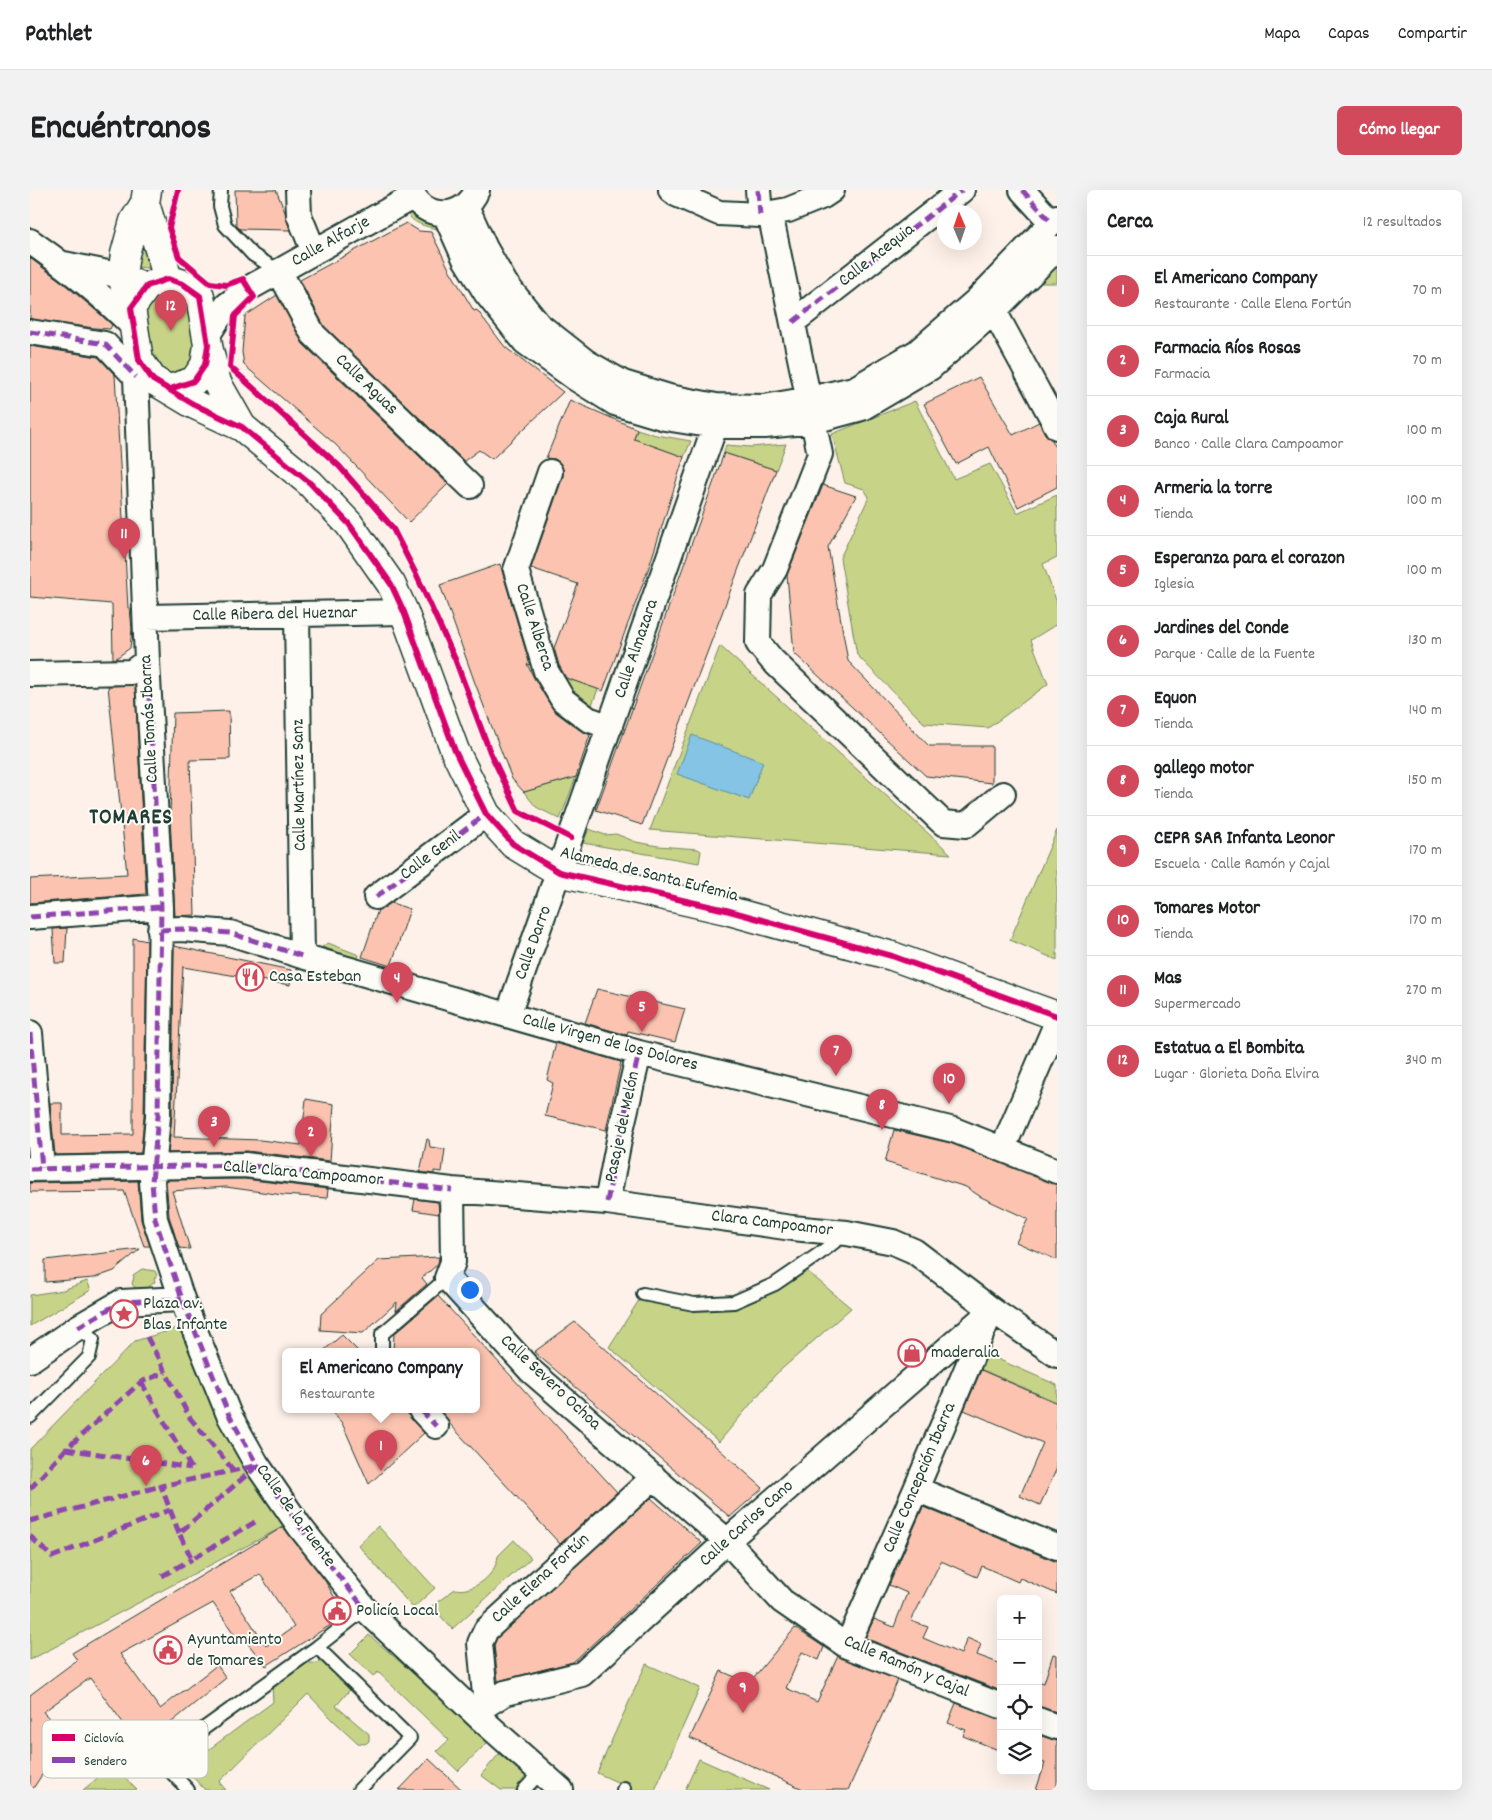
<!DOCTYPE html>
<html lang="es">
<head>
<meta charset="utf-8">
<style>
  :root { --surface:#fff; --page:#f2f2f2; --text:#202124; --muted:#757577; --line:#e0e0e0; --accent:#d1495b }
  body { margin:0; font-family:Dekko,sans-serif; background:var(--page); color:var(--text) }
  .controls { position:absolute; right:15px; bottom:15px; display:grid; overflow:hidden; border-radius:8px; box-shadow:0 5px 20px #0002 }
  .controls button { width:45px; height:45px; display:grid; place-items:center; padding:0; border:0; border-bottom:1px solid var(--line); background:var(--surface); color:var(--text); font:25px sans-serif }
  .compass { position:absolute; left:907px; top:15px; width:45px; height:45px; border-radius:50%; background:var(--surface); box-shadow:0 5px 20px #0002; rotate:358deg }
  .you { position:absolute; left:439px; top:1099px; width:18px; height:18px; margin:-12px; border:4px solid #fff; border-radius:50%; background:#1a73e8; box-shadow:0 0 0 8px #1a73e833 }
  .badge { display:grid; place-items:center; width:32px; height:32px; border-radius:50%; background:var(--accent); color:#fff; font-size:16px; font-weight:700 }
  .pin { position:absolute; translate:-50% -41px; filter:drop-shadow(0 1px 2px #0008) }
  .pin::after { content:''; position:absolute; top:26px; width:18px; height:15px; background:inherit; clip-path:polygon(0 0,100% 0,50% 100%) }
  .popup { position:absolute; left:252px; top:1158px; width:198px; height:65px; box-sizing:border-box; display:grid; place-content:center; border-radius:8px; background:var(--surface); filter:drop-shadow(0 1px 4px #0005); font-size:16px; white-space:nowrap; color:var(--muted) }
  .popup b { font-size:19px; color:var(--text) }
  .popup::after { content:''; position:absolute; left:50%; top:100%; margin-left:-10px; border:10px solid transparent; border-top-color:var(--surface) }
  .list { margin:0; padding:0; list-style:none }
  h2 { display:flex; justify-content:space-between; align-items:center; height:65px; margin:0; padding:0 20px; font-size:21px }
  h2 small { font-size:16px; font-weight:400; color:var(--muted) }
  .list li { display:grid; grid-template-columns:32px 1fr auto; gap:15px; align-items:center; box-sizing:border-box; height:70px; padding:0 20px; border-top:1px solid var(--line) }
  .list b { display:block; font-size:19px; white-space:nowrap }
  .list p { margin:0; font-size:16px; white-space:nowrap; color:var(--muted) }
  .list em { font-size:16px; font-style:normal; color:var(--muted) }
  .icon { flex:none; width:28px; height:28px; fill:none; stroke:currentColor; stroke-width:2; stroke-linecap:round; stroke-linejoin:round }
  .map { position:relative; flex:none; width:1027px; height:1600px; overflow:hidden; border-radius:8px }
  header { display:flex; align-items:center; gap:30px; box-sizing:border-box; height:70px; padding:0 25px; background:var(--surface); border-bottom:1px solid var(--line) }
  header strong { font-size:24px }
  nav { display:flex; gap:28px; margin-inline-start:auto; font-size:18px }
  .intro { display:flex; align-items:center; justify-content:space-between; box-sizing:border-box; height:120px; padding:0 30px }
  h1 { margin:0; font-size:35px }
  .button { padding:12px 22px; border-radius:8px; background:var(--accent); color:#fff; font-size:18px; font-weight:700 }
  main { display:flex; gap:30px; padding:0 30px }
  aside { flex:1; background:var(--surface); border-radius:8px; box-shadow:0 5px 20px #0002 }
  .map>svg:first-child { display:block }
</style>
</head>
<body>
<header>
<strong>Pathlet</strong>
<nav><a>Mapa</a><a>Capas</a><a>Compartir</a></nav>
</header>
<div class="intro"><h1>Encuéntranos</h1><a class="button">Cómo llegar</a></div>
<main>
<div class="map">
<svg width="1027" height="1600" viewBox="0 0 1027 1600">
  <rect width="100%" height="100%" fill="#fdf1e9"/>
  <filter id="ink" filterUnits="userSpaceOnUse"><feTurbulence type="fractalNoise" baseFrequency=".02" numOctaves="2"/><feDisplacementMap in="SourceGraphic" scale="10" xChannelSelector="R" yChannelSelector="G"/><feConvolveMatrix kernelMatrix="1 2 1 2 8 2 1 2 1" color-interpolation-filters="sRGB"/></filter>
  <g filter="url(#ink)">
    <path fill="#c7d488" stroke="#73885e" d="M383,17l21,8 4,14c-15,-3 -24,-5 -33,-18z
      M111,33l14,46 -17,-2z
      M1027,68v25h-15l-9,-2z
      M141,103l9,5 9,12 6,24 -1,22 -9,16 -12,2 -13,-4 -9,-14 -5,-31 1,-19 12,-12z
      M885,211l39,78 36,-15 27,49 40,-18v62l-14,7 14,39v21l-26,16 17,44 -60,44 -64,-5 -67,-68 -17,-97 29,-61 -5,-8 -19,-6 -13,-49z
      M607,239l19,6 35,6 -7,16 -50,-18z
      M756,254l-10,26 -52,-17 2,-8 25,2z
      M690,456l231,208 -301,-24z
      M533,487l35,12 -6,16 -24,-18z
      M546,587l-16,42 -24,-12 -12,-15z
      M559,639l16,6 11,-1 20,8 22,4 40,3 3,2 -2,12 -116,-20z
      M1027,640v130l-47,-20z
      M298,753l31,12 -1,4 -36,-12z
      M771,1076l50,42 -76,67 -56,67 -110,-95 34,-53 91,8z
      M112,1079l13,2 2,4 -3,4 1,3 -8,6 -11,1 -4,-5 2,-7 -1,-2z
      M57,1091l4,9 -61,36v-31l33,-5z
      M151,1137l53,121 56,75 -260,137v-211l105,-108z
      M956,1164l71,31v17l-77,-33z
      M348,1336l57,62 -22,20 -55,-63z
      M484,1350l17,18 -79,71 -20,-23 23,-17c19,4 41,-14 43,-33z
      M339,1445l121,105 -32,31 -21,-20 12,-11 -71,-68 -5,4 -23,-22z
      M270,1468c10,7 18,7 28,0l27,26 -19,22 33,28v7l-4,3 -7,-1 -24,-22 -26,-27 -89,88 7,8h-21l-17,-18 -6,-9 4,-11 10,7 77,-57 -1,-16z
      M616,1474l54,24 -45,102h-20l-38,-17z
      M469,1564l30,24 -12,12h-16l-20,-15z
      M669,1569l70,31h-84z
      M82,1576l25,24h-54z"/>
    <path fill="#85c4e5" stroke="#5c8e9e" d="M662,545l71,27 -14,38 -72,-26z"/>
    <path fill="#fcc4b0" stroke="#1f3d34" fill-rule="evenodd" d="M205,0h41l9,22 5,18 -50,-1 -4,-4z
      M376,33l13,8 12,1 18,37 25,42 3,-1 28,37 58,45 -71,67 -13,-9 -15,11 -140,-135 -24,-46z
      M0,68l32,24 38,32 12,11 -2,4 -16,-1 -64,-9z
      M247,105l26,49 145,140 -39,38 -73,-77 -92,-80 -2,-13 3,-36z
      M0,156l68,11 17,18 13,233h2l2,21 -2,19 -15,11h-2l-1,-55 -82,-7z
      M949,187l34,58 26,-13 6,12 7,6 5,10v37l-39,20 -29,-60 -33,17 -32,-60z
      M540,210l67,29 -3,10 50,18 -35,110 -46,124 -37,-13 -7,-13 -5,-17 24,-64 -47,-16 32,-92v-7l-3,-6 -5,-4 -9,-1z
      M694,263l52,17 -134,355 -46,-15z
      M793,295l33,11 -28,51 20,114 81,85h63v37l-66,-7 -132,-123 -7,-78z
      M470,374l30,101 -3,-1 7,14 20,33 26,19 10,5 -14,42 -52,15 -12,-13 -37,-96 -35,-98z
      M105,495l11,209 -116,9v-24l97,-5 -19,-188z
      M199,521l1,48 -40,1 5,155 -20,1 -5,-99 3,-104z
      M361,713l19,6 -19,57 -29,-9 16,-47z
      M37,738l-2,35h-10l-2,-34z
      M103,748l14,3 -3,174 -3,38 -86,2 -5,-52h12v32l71,-1z
      M144,756l117,24 -1,15 -107,-18 -9,170 86,3 41,5 5,-46 28,5 -4,57 -83,-10 -79,2 4,-37z
      M567,799l88,20 -10,33 -47,-11 -1,4 -42,-12z
      M526,853l65,19 -15,68 -61,-14 8,-33 -6,-3z
      M864,940l56,13 107,41v76l-41,-18 12,-23 -47,-22 -15,-10 -81,-25z
      M397,949l2,1 1,7 15,2 -3,23 -8,-1v3l-14,-2z
      M214,989l84,10 -1,9 -44,-3 -57,-8 -54,4 18,58 -11,-1 -10,-32 -3,-36z
      M108,991l3,39 9,26h-6l-20,-55 -94,1v-9z
      M385,1009l23,3 1,12 -26,-4z
      M110,1059l-26,22 -20,7 -49,4v-22z
      M409,1067l-1,7 -16,14 5,6 -31,27 1,-9 -34,31 -43,-3 1,-16 58,-54z
      M408,1106l179,196 -57,52 -111,-121 -9,-13h36v-58h-83l1,-18z
      M545,1132l188,166 -33,29 -196,-165z
      M312,1145l17,17h-37z
      M951,1180l76,33v65l-17,37 -20,-9 23,-53 -79,-33z
      M300,1220h78l3,9 13,14 -55,51 -27,-61z
      M621,1308l51,45 -129,119 -75,19 -4,-36 3,-7z
      M893,1317l134,55v32l-37,-16 -2,4 -36,-16 -5,11 -36,-16 -30,60 17,6 -5,11 38,16 6,-16 14,6 -4,11 24,9v27l-136,-53 9,-19 20,8 13,-34 -18,-8z
      M253,1337l41,52 20,35 -15,12 -63,40 -26,-32 -4,3 -23,-34 -93,51 40,55 57,-44 9,13 -85,69 -51,-69 -47,34 44,44 -14,12 -16,-16 -25,38h-2v-95l47,-35 -5,-7zM230,1384l34,53 -28,19 -36,-55z
      M765,1438l29,19 -5,13 -17,-8 -16,36 31,14 21,-46 60,24 -50,110h-43l-115,-52 31,-67 28,12z
      M1023,1464l4,1v57l-19,-5v-26l6,2z
      M926,1513l45,16v32l-38,-15 3,-6 -18,-7z
      M1008,1545l19,5v50h-21l9,-27 -7,-1z
      M399,1569l33,31h-63z"/>
    <g fill="none" stroke-linecap="round" stroke-linejoin="round">
      <g stroke="#1f3d34" stroke-width="16">
        <path id="lane" d="M191,0l-1,16 5,19 28,30 26,16
          M613,1104l51,10 40,-2 41,-18 44,-30 26,-20
          M352,1162v-18l65,-56
          M0,1227l59,-60 4,-18 -15,-12
          M287,1457l93,91 -51,52
          M158,1600l-28,-30 157,-113 48,-38
          M494,1600l16,-17
          M593,1600l1,-2"/>
      </g>
      <g stroke="#1f3d34" stroke-width="28">
        <path id="street" d="M268,0l1,25 15,37
          M381,0c12,32 54,30 66,0
          M641,0l5,4 43,19 41,2 28,-5 35,-14 9,-6
          M728,0l2,25
          M992,0l30,33
          M436,16l19,42 20,35 34,42 47,37 37,21 46,14 47,9 48,1 46,-8 44,-10 63,-37 60,-52 80,-83
          M740,23l50,241 -45,115 -16,26 -1,48 14,17 171,163 23,2 37,-31
          M415,24l20,45 21,34 39,49 50,36 40,25 50,15 50,8h50l49,-5 48,-13 68,-40 62,-55 65,-65
          M0,51c37,26 72,54 104,86
          M34,74l58,12 16,7
          M249,81l34,63 157,152
          M964,121l63,116
          M763,132l169,-132
          M0,142l75,12 31,33
          M177,146l20,-31 24,-18 163,-91
          M109,170l-3,17 11,284 14,246 -3,209 -6,66 3,37 27,80 47,116 27,48 44,64 65,82 115,109 81,72
          M520,282l-34,98 30,101 17,29 25,19 22,8
          M267,424l5,342
          M116,427l258,-5
          M0,484l102,-2 15,-11
          M346,707l110,-83
          M0,727l131,-10
          M130,740l22,-1 48,4 72,23 337,97 315,77 103,41
          M478,825l207,-589
          M0,843l12,135
          M973,958l54,-126
          M0,979l215,-4 207,25 155,12 185,26 55,5 46,9 21,9 78,59 65,45
          M422,1000l1,72 -6,16 84,93 196,170 55,60 65,45 154,60
          M577,1012l14,-72 18,-77
          M0,1170l48,-33 43,-25 61,-3
          M391,1220l15,16
          M886,1299l141,58
          M817,1456l69,-157 73,-173
          M456,1515l19,-12 77,-19 145,-133 265,-231
          M456,1515l-6,-62 6,-13 168,-153
          M1008,1530l19,7"/>
      </g>
      <g stroke="#1f3d34" stroke-width="31">
        <path id="secondary" d="M115,13l23,76
          M101,118l-9,-32 3,-22 9,-33 11,-18 2,-13
          M178,156l9,37 25,44
          M140,199l24,-8 11,-16 3,-20 -8,-49 -17,-12 -15,-5 -21,7 -16,22 8,52 14,20 40,24 49,23 68,56 39,41 42,60 13,28 51,139 31,63 27,30 46,28 167,38 166,46 165,60"/>
      </g>
      <use href="#lane" stroke="#fdfcf7" stroke-width="12"/>
      <use href="#street" stroke="#fdfcf7" stroke-width="24"/>
      <use href="#secondary" stroke="#fdfcf7" stroke-width="28"/>
      <path stroke="#8e44ad" stroke-width="5" stroke-dasharray="10 5" stroke-linecap="butt" d="M728,0l2,25
        M992,0l30,33
        M763,132l169,-132
        M0,142l75,12 31,33
        M117,471l14,246 -3,209 -6,66 3,37 27,80 47,116 27,48 44,64 65,82
        M346,707l110,-83
        M0,727l131,-10
        M130,740l22,-1 48,4 72,23
        M0,843l12,135
        M0,979l215,-4 207,25
        M577,1012l14,-72 18,-77
        M48,1137l43,-25 61,-3
        M117,1147l43,81 44,53
        M111,1192l52,89
        M391,1220l15,16
        M36,1259l125,19
        M0,1299l36,-40 75,-67 25,-10
        M0,1331l131,-35
        M225,1332l-63,37 -13,-26 78,-67
        M149,1343l-18,-47 94,-20
        M0,1346l22,21 118,-47
        M132,1386l30,-17"/>
      <g stroke="#fdfcf7" stroke-width="9">
        <path id="cycleway" d="M148,0l-9,38 10,29 31,26 16,2 17,-6 11,18 -19,19 -5,51 109,99 53,61 24,47 39,85 35,93 28,59 53,27
          M140,199l24,-8 11,-16 3,-20 -8,-49 -17,-12 -15,-5 -21,7 -16,22 8,52 14,20 40,24 49,23 68,56 39,41 42,60 13,28 51,139 31,63 27,30 46,28 167,38 166,46 165,60"/>
      </g>
      <use href="#cycleway" stroke="#d6006c" stroke-width="6"/>
    </g>
  </g>
  <defs>
    <g id="restaurant-ring" transform="scale(1.4375)"><circle r="9.5" fill="#fdfcf7" stroke="#d1495b" stroke-width="1.5"/><path d="M-5-6h1v4h1v-4h1v4h1v-4h1v5L-1.5 .5V6h-2V.5L-5-1ZM5-6V6H3V1.5H1.5Q1.5-4 5-6Z" fill="#d1495b"/></g>
    <g id="sight-ring" transform="scale(1.4375)"><circle r="9.5" fill="#fdfcf7" stroke="#d1495b" stroke-width="1.5"/><path d="M0-6L1.8-2.2L6-1.7L2.9 1.2L3.7 5.4L0 3.3L-3.7 5.4L-2.9 1.2L-6-1.7L-1.8-2.2Z" fill="#d1495b"/></g>
    <g id="shop-ring" transform="scale(1.4375)"><circle r="9.5" fill="#fdfcf7" stroke="#d1495b" stroke-width="1.5"/><path d="M-5-2.5h2.3a2.7 3.5 0 0 1 5.4 0H5L5.5 6h-11ZM-1.5-2.5h3a1.5 2.3 0 0 0-3 0Z" fill="#d1495b"/></g>
    <g id="civic-ring" transform="scale(1.4375)"><circle r="9.5" fill="#fdfcf7" stroke="#d1495b" stroke-width="1.5"/><path d="M-.6-6.5H3V-4.5H.6V-3L4-1V1h2V6H-6V1h2V-1L-.6-3ZM-1.2 2.5V6h2.4V2.5Z" fill="#d1495b"/></g>
  </defs>
  <g fill-rule="evenodd">
    <use href="#restaurant-ring" x="220" y="787"/>
    <use href="#sight-ring" x="94" y="1124"/>
    <use href="#shop-ring" x="882" y="1163"/>
    <use href="#civic-ring" x="307" y="1421"/>
    <use href="#civic-ring" x="138" y="1460"/>
  </g>
  <g text-anchor="middle" dominant-baseline="central" stroke-width="4" stroke-linejoin="round" paint-order="stroke">
    <g font-size="18" fill="#1f3d34" stroke="#fdfcf7">
      <text transform="translate(301 52) rotate(-29)">Calle Alfarje</text>
      <text transform="translate(847 66) rotate(-38)">Calle Acequia</text>
      <text transform="translate(336 195) rotate(44)">Calle Aguas</text>
      <text transform="translate(245 425) rotate(-1)">Calle Ribera del Hueznar</text>
      <text transform="translate(504 437) rotate(72)">Calle Alberca</text>
      <text transform="translate(607 459) rotate(-71)">Calle Almazara</text>
      <text transform="translate(120 529) rotate(-93)">Calle Tomás Ibarra</text>
      <text transform="translate(270 595) rotate(-91)">Calle Martínez Sanz</text>
      <text transform="translate(401 666) rotate(-37)">Calle Genil</text>
      <text transform="translate(619 685) rotate(14)">Alameda de Santa Eufemia</text>
      <text transform="translate(504 753) rotate(-70)">Calle Darro</text>
      <text transform="translate(580 853) rotate(15)">Calle Virgen de los Dolores</text>
      <text transform="translate(593 937) rotate(-78)">Pasaje del Melón</text>
      <text transform="translate(273 984) rotate(5)">Calle Clara Campoamor</text>
      <text transform="translate(742 1034) rotate(7)">Clara Campoamor</text>
      <text transform="translate(520 1193) rotate(43)">Calle Severo Ochoa</text>
      <text transform="translate(890 1288) rotate(-67)">Calle Concepción Ibarra</text>
      <text transform="translate(265 1326) rotate(54)">Calle de la Fuente</text>
      <text transform="translate(717 1334) rotate(-42)">Calle Carlos Cano</text>
      <text transform="translate(511 1389) rotate(-42)">Calle Elena Fortún</text>
      <text transform="translate(876 1477) rotate(23)">Calle Ramón y Cajal</text>
    </g>
    <g font-size="18" fill="#1f3d34" stroke="#fdfcf7" text-anchor="start">
      <text x="239" y="787">Casa Esteban</text>
      <text x="113" y="1114">Plaza av.<tspan x="113" dy="21">Blas Infante</tspan></text>
      <text x="901" y="1163">maderalia</text>
      <text x="326" y="1421">Policía Local</text>
      <text x="157" y="1450">Ayuntamiento<tspan x="157" dy="21">de Tomares</tspan></text>
    </g>
    <g font-size="22" font-weight="bold" letter-spacing="1" fill="#1f3d34" stroke="#fdfcf7">
      <text x="101" y="628">TOMARES</text>
    </g>
  </g>
  <rect x="12" y="1530" width="166" height="58" rx="8" fill="#fdfcf7" stroke="#bac3bc" stroke-width="1"/>
  <rect x="22" y="1544" width="23" height="7" fill="#d6006c"/>
  <rect x="22" y="1567" width="23" height="6" fill="#8e44ad"/>
  <g font-size="14" fill="#1f3d34">
    <text x="54" y="1552">Ciclovía</text>
    <text x="54" y="1575">Sendero</text>
  </g>
</svg>
<div class="controls">
<button>+</button>
<button>−</button>
<button><svg class="icon" aria-label="locate" viewBox="0 0 24 24"><circle cx="12" cy="12" r="6"/><path d="M12 2v4M12 18v4M2 12h4M18 12h4"/></svg></button>
<button><svg class="icon" aria-label="layers" viewBox="0 0 24 24"><path d="M12 4l9 5-9 5-9-5zM3 14l9 5 9-5"/></svg></button>
</div>
<svg class="compass" viewBox="-18 -18 36 36"><path d="M0-13l5 13h-10z" fill="#e53935"/><path d="M0 13l5-13h-10z" fill="#757577"/></svg>
<div class="you"></div>
<div class="pin badge" style="left:351px;top:1281px">1</div>
<div class="popup"><b>El Americano Company</b>Restaurante</div>
<div class="pin badge" style="left:281px;top:967px">2</div>
<div class="pin badge" style="left:184px;top:957px">3</div>
<div class="pin badge" style="left:367px;top:813px">4</div>
<div class="pin badge" style="left:612px;top:842px">5</div>
<div class="pin badge" style="left:116px;top:1296px">6</div>
<div class="pin badge" style="left:806px;top:886px">7</div>
<div class="pin badge" style="left:852px;top:940px">8</div>
<div class="pin badge" style="left:713px;top:1523px">9</div>
<div class="pin badge" style="left:919px;top:914px">10</div>
<div class="pin badge" style="left:94px;top:369px">11</div>
<div class="pin badge" style="left:141px;top:141px">12</div>
</div>
<aside>
<h2>Cerca<small>12 resultados</small></h2>
<ul class="list">
<li><span class="badge">1</span><div><b>El Americano Company</b><p>Restaurante · Calle Elena Fortún</p></div><em>70 m</em></li>
<li><span class="badge">2</span><div><b>Farmacia Ríos Rosas</b><p>Farmacia</p></div><em>70 m</em></li>
<li><span class="badge">3</span><div><b>Caja Rural</b><p>Banco · Calle Clara Campoamor</p></div><em>100 m</em></li>
<li><span class="badge">4</span><div><b>Armeria la torre</b><p>Tienda</p></div><em>100 m</em></li>
<li><span class="badge">5</span><div><b>Esperanza para el corazon</b><p>Iglesia</p></div><em>100 m</em></li>
<li><span class="badge">6</span><div><b>Jardines del Conde</b><p>Parque · Calle de la Fuente</p></div><em>130 m</em></li>
<li><span class="badge">7</span><div><b>Equon</b><p>Tienda</p></div><em>140 m</em></li>
<li><span class="badge">8</span><div><b>gallego motor</b><p>Tienda</p></div><em>150 m</em></li>
<li><span class="badge">9</span><div><b>CEPR SAR Infanta Leonor</b><p>Escuela · Calle Ramón y Cajal</p></div><em>170 m</em></li>
<li><span class="badge">10</span><div><b>Tomares Motor</b><p>Tienda</p></div><em>170 m</em></li>
<li><span class="badge">11</span><div><b>Mas</b><p>Supermercado</p></div><em>270 m</em></li>
<li><span class="badge">12</span><div><b>Estatua a El Bombita</b><p>Lugar · Glorieta Doña Elvira</p></div><em>340 m</em></li>
</ul>
</aside>
</main>
</body>
</html>
